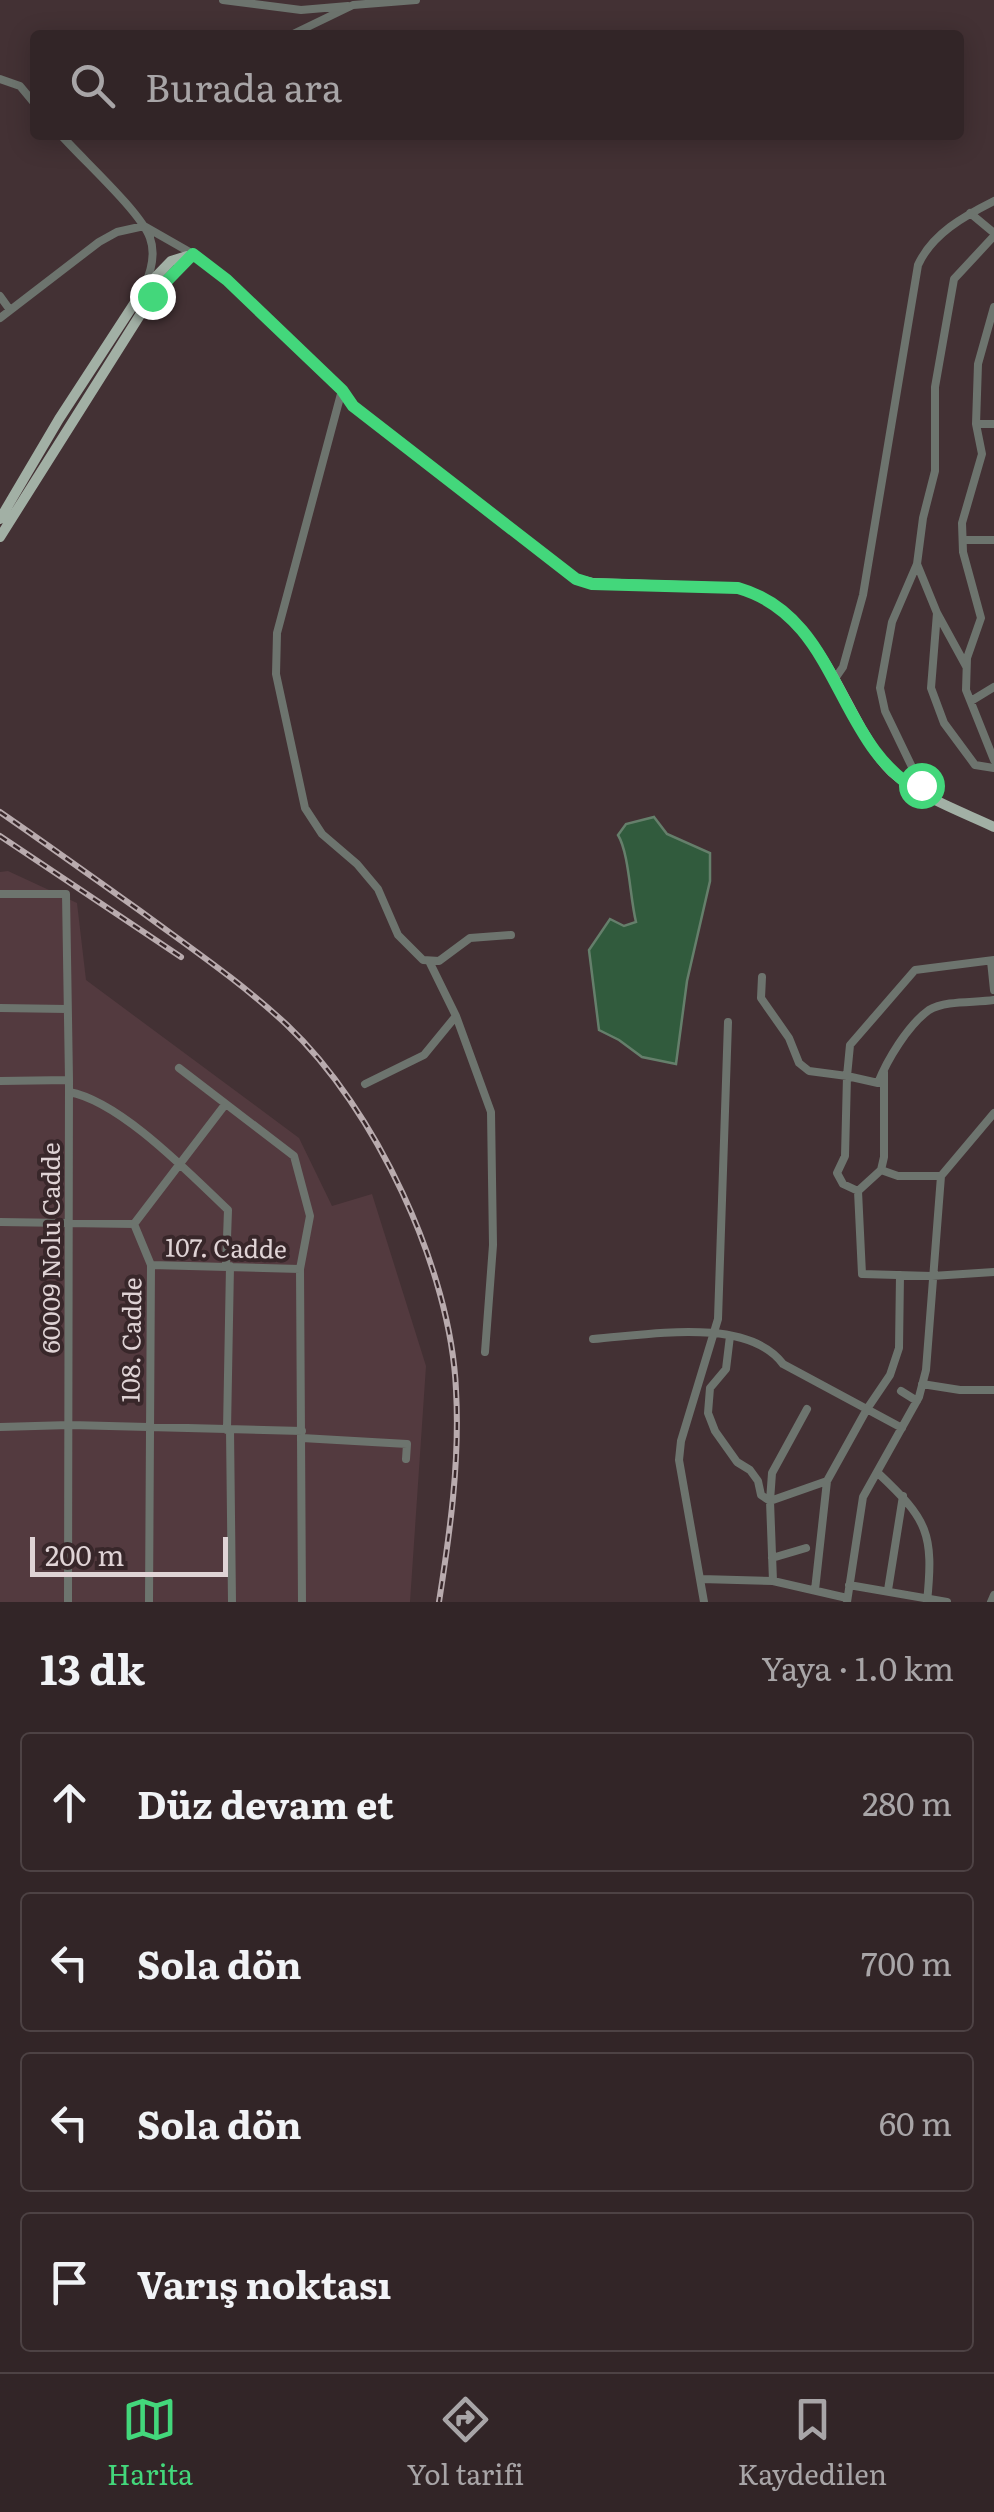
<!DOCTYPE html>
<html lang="tr">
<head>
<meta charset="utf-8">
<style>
  :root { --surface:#322527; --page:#3a2d2f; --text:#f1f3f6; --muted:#a8a5a7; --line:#4d4244; --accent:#43d77b }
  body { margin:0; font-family:Literata,serif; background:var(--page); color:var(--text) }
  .scale { position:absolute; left:30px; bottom:25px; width:198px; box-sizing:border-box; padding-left:10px; border:5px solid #dfd3d5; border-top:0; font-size:28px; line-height:35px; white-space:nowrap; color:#dfd3d5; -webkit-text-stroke:8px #38272a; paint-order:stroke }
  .stop { position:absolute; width:30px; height:30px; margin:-22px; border:8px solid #43d77b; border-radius:50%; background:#fff }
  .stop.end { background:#43d77b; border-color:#fff; box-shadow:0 2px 10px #0008 }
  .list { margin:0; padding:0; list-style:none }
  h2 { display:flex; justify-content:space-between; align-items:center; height:130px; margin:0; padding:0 40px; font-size:42px }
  h2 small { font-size:32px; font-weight:400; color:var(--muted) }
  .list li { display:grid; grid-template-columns:65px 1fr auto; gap:30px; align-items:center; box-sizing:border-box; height:140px; margin:0 20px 20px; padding:0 20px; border:2px solid var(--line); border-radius:10px }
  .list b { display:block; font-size:38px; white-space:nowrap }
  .list em { font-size:32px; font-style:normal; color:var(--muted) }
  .icon { flex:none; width:55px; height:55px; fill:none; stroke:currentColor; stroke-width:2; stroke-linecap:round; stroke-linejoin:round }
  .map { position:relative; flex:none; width:994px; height:1602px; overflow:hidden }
  .search { position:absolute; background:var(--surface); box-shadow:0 5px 25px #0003; left:30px; right:30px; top:30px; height:110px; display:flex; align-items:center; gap:25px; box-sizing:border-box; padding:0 35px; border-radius:10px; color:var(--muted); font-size:38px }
  .sheet { height:770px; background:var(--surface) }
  nav { display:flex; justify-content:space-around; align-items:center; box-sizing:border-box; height:140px; border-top:2px solid var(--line); background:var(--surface); font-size:28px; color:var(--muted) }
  nav a { display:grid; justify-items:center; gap:5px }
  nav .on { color:var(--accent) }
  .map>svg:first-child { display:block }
</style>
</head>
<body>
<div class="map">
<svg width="994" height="1602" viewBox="0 0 994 1602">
  <rect width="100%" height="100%" fill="#433134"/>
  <path fill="#533a3f" d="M8,871l69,32 9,77 213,158 33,68 40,-12 54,172 -16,236h-410v-730z"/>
  <path fill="#315b3d" stroke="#657f6b" stroke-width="2.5" d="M654,817l13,17 43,19v28l-23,100 -11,83 -34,-7 -23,-17 -20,-10 -10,-80 21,-31 14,7 12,-4c-6,-24 -7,-69 -18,-87l8,-11z"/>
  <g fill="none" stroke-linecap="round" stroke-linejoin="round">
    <path stroke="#6d746e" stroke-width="8" d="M223,0l78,10 47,-4
      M291,35l62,-30 63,-5
      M0,79l20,7 15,18
      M61,135c21,24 80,77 89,103 6,16 1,33 -5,47
      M970,213l24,20
      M0,296l10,14
      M994,307l-16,57 -2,60 6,30 -20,69 1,29 18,66 -14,40 -1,32 28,70
      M0,318l99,-76 18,-10 27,-6 49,28
      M342,390l-65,243 -1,41 29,134 17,26 35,30 21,25 20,46 25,25 16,1 31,-23 41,-3
      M976,424h18
      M963,540h31
      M917,564l20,49 -6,75 13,35 31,42 19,3
      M937,613l29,53
      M834,680l9,-13 20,-72 55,-330c14,-31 46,-49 76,-64
      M971,701l23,-14
      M925,794l-40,-83 -5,-23 12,-66 25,-58 6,-46 12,-47v-84l19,-108 40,-43
      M0,894h66l3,186 -1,522
      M994,960l-79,10 -65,75 -3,31 31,7c9,-23 30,-58 51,-73 17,-10 46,-7 65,-10
      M991,961l3,29
      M762,977l-1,21 28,40 10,25 10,8 38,5 -2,80 -8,17 6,11 15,7
      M0,1008l67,1
      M456,1016l35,96 2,133 -8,107
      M179,1068l115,88 16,60 -10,53 2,333
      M884,1072v85l-3,13 17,6h43
      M0,1081l69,-1
      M365,1084l59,-29 32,-39 -27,-55
      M69,1092c51,9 121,82 159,118l-2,56
      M881,1170l-23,21 4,83 70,2 62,-4
      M0,1222l134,2
      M151,1265l149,4
      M730,1336l-4,33 -16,19 -2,25 7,18 22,31 13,8 8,11 3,14 9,6 57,-20
      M593,1339c55,-4 154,-23 190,25l119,64
      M922,1384l38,6h34
      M901,1391l16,10
      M0,1427l70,-2 232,6
      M227,1430l3,-164
      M230,1430l2,172
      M302,1438l105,6 -1,15
      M878,1473c50,47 56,60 49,129
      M772,1558l34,-10
      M701,1579l72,2 74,17
      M773,1581l-3,-80 2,-28 35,-64
      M849,1585l98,17
      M815,1590l12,-109 40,-72 23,-34 9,-27 1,-73
      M888,1590l15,-94
      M149,1602l2,-337 -17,-41 90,-118
      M704,1602l-25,-142 2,-19 37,-122 10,-297
      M847,1602l16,-105 56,-100 7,-27 15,-194 53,-63
      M991,1602l3,-7"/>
    <path stroke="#a2b0a5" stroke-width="10" d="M193,254l34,26 115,110 11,16 223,173 17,4 145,5c67,19 91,83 123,140 9,15 18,32 31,44 28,25 68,39 102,55
      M0,519l59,-100 84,-129 28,-29 16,-5
      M0,537l152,-241 41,-42"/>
    <g stroke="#b9abae" stroke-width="6">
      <path id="rail" d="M0,812c48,33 95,67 143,101 49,36 99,70 144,112 88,83 164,244 169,365 4,71 -6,142 -17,212
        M0,836l181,121"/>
    </g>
    <use href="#rail" stroke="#38272a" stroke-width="2.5" stroke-dasharray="8" stroke-linecap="butt"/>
  </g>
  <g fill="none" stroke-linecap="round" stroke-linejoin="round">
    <path stroke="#43d77b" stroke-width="12" d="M152,296l41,-42 34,26 115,110 11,16 223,173 16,5 146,4c105,30 96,161 187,206l-4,-9"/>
  </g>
  <g text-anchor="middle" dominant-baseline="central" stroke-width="8" stroke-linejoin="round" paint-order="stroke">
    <g font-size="25" fill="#dfd3d5" stroke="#38272a">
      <text transform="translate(226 1247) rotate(1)">107. Cadde</text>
      <text transform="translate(49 1248) rotate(-90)">60009 Nolu Cadde</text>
      <text transform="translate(130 1340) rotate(-89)">108. Cadde</text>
    </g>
  </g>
</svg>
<div class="scale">200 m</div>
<div class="stop" style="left:921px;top:785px"></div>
<div class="stop end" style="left:152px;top:296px"></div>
<div class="search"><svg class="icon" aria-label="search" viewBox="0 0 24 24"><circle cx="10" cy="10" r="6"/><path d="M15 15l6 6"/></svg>Burada ara</div>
</div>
<section class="sheet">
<h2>13 dk<small>Yaya · 1.0 km</small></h2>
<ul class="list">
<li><svg class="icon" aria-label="ahead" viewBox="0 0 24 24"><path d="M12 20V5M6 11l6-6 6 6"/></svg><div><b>Düz devam et</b></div><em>280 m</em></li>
<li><svg class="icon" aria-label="left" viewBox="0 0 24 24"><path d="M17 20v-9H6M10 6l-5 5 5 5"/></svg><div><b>Sola dön</b></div><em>700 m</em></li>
<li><svg class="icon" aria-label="left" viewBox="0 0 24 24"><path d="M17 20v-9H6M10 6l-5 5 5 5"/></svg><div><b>Sola dön</b></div><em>60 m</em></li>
<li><svg class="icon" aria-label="arrive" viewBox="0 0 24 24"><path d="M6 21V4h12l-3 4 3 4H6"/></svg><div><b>Varış noktası</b></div></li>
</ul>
</section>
<nav>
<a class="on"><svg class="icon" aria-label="map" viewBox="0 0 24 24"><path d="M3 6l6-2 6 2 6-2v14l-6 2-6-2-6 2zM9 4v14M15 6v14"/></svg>Harita</a>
<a><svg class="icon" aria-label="directions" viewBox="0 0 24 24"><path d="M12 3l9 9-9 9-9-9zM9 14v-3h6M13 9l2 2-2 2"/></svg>Yol tarifi</a>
<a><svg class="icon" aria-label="saved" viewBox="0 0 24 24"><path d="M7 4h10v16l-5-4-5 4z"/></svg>Kaydedilen</a>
</nav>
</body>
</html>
